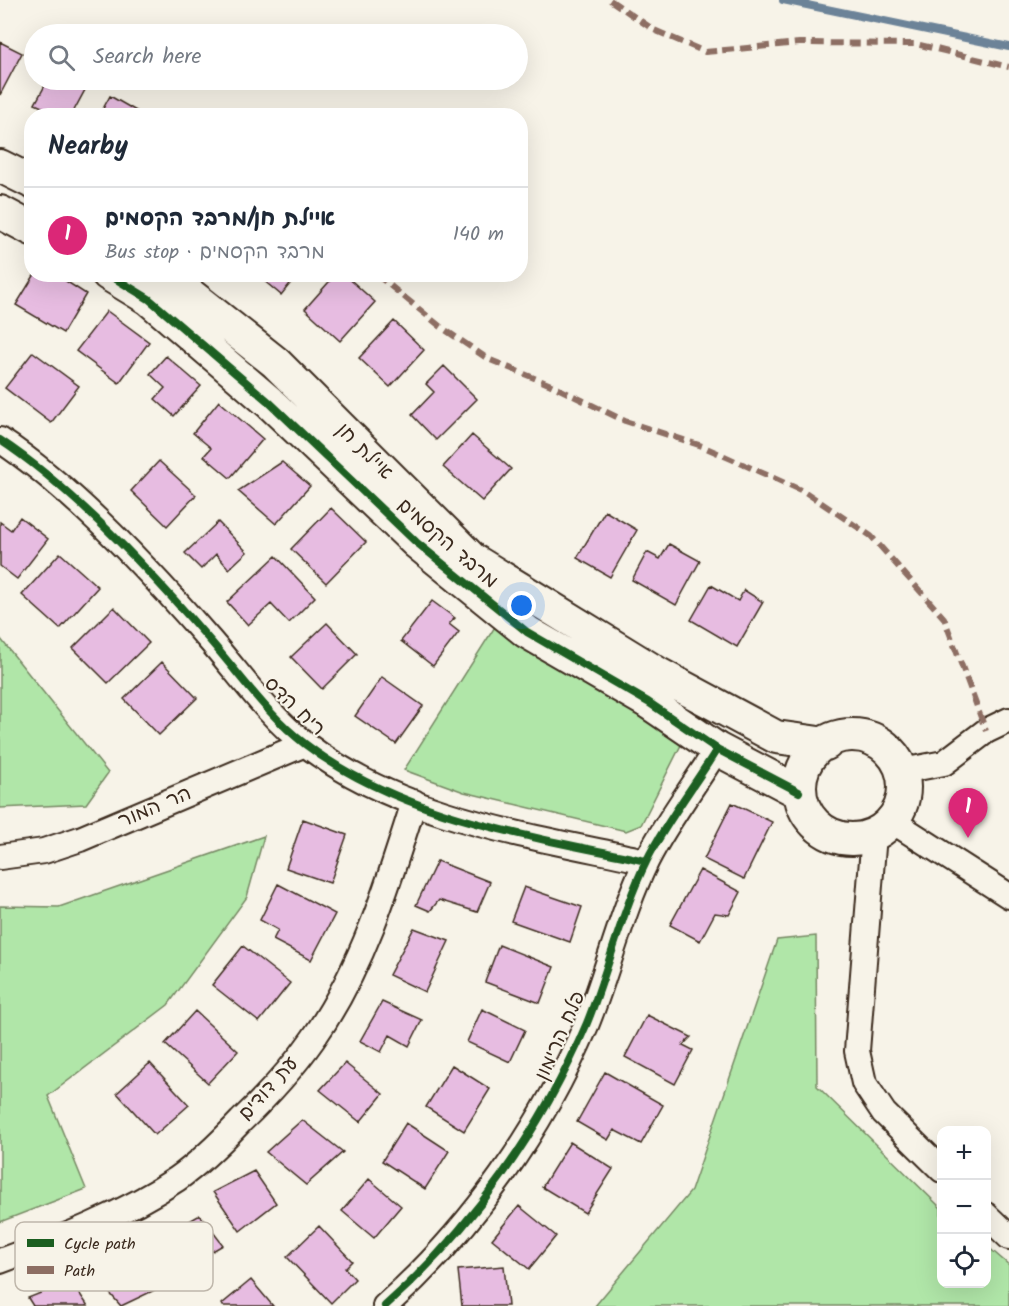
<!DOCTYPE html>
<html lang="en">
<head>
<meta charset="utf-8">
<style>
  :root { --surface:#fff; --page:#f2f2f3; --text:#1f2937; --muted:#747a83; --line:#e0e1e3; --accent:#db2777 }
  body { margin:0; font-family:Kalam,"Playpen Sans Hebrew",sans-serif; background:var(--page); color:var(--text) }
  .controls { position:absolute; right:18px; bottom:18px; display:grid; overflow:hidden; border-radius:12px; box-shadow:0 6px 24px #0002 }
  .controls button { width:54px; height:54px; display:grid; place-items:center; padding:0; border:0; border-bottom:2px solid var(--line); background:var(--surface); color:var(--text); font:30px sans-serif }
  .you { position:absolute; left:522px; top:606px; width:21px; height:21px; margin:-15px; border:4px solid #fff; border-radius:50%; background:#1a73e8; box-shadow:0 0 0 9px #1a73e833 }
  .badge { display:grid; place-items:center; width:39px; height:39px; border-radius:50%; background:var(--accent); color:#fff; font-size:20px; font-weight:700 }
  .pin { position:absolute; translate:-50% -50px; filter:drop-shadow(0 2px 3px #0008) }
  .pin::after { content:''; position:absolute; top:32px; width:21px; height:18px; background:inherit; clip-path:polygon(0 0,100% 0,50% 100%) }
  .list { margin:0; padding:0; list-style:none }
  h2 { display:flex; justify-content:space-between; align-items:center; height:78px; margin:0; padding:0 24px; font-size:26px }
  h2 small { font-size:20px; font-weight:400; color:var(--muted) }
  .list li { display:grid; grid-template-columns:39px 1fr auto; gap:18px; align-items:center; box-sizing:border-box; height:96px; padding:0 24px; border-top:2px solid var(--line) }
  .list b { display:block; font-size:22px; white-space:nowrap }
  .list p { margin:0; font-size:20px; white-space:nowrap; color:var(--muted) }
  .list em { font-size:20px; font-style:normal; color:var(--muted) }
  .icon { flex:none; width:33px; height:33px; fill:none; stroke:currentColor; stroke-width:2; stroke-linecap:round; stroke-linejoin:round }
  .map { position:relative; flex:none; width:1009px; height:1306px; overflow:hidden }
  .search { position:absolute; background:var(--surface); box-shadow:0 6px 24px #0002; left:24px; top:24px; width:504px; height:66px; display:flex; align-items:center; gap:15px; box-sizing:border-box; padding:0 21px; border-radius:33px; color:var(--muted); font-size:22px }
  .panel { position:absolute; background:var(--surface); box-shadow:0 6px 24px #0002; left:24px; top:108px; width:504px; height:174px; border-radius:24px }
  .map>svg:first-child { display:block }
</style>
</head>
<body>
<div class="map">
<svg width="1009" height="1306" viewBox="0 0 1009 1306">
  <rect width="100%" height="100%" fill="#f7f3e8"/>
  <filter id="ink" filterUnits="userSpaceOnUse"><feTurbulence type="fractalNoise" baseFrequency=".0167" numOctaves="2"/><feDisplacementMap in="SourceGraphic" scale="12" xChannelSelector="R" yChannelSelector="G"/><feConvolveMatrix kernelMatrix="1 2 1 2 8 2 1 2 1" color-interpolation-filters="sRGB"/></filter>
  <g filter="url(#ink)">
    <path fill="#b0e6a8" stroke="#768863" stroke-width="1.5" d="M498,622l187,115 -44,88 -15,6 -162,-39 -60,-22z
      M0,638l108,135 -22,31 -86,4z
      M264,836l-17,61 -79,108 -120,91 38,93 -86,33v-316l59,1z
      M816,936l1,150 124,122 1,76h44l1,-38 22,19v41h-414l96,-115 86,-251z"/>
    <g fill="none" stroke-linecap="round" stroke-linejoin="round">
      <path stroke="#6c8398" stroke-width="8" d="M783,0l226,47"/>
    </g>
    <path fill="#e7bce1" stroke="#3b2a1e" stroke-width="1.5" d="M0,42l22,11 -22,42z
      M48,80h22l16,8 -15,28h-30l3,-8 -9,-4z
      M110,96l35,20h-46z
      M35,274h20l31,20 -23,39 -47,-28z
      M256,274h42l-17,21z
      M336,274h8l31,28 -35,39 -35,-32z
      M107,311l42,31 -30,41 -43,-32z
      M394,321l30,29 -34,37 -31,-29z
      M33,352l46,34 -28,37 -46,-35z
      M166,356l35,30 -27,30 -19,-17 10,-11 -15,-14z
      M444,366l33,33 -41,41 -24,-25 22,-23 -8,-8z
      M219,401l44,38 -33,39 -26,-22 7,-8 -18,-15z
      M472,435l39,34 -29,32 -39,-34z
      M159,461l37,34 -29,31 -36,-35z
      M282,462l28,24 -34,38 -38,-33z
      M331,508l35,34 -40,41 -35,-34z
      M605,511l32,19 -27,47 -33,-19z
      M20,517l28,22 -31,40 -17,-13v-44l11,8z
      M218,522l29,30 -18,17 -13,-15 -15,15 -16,-16z
      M669,544l31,17 -24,44 -44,-25 15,-28 13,7z
      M60,553l38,34 -38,42 -38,-34z
      M276,556l39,41 -26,26 -18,-19 -23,21 -21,-23z
      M711,585l27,16 6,-11 19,12 -26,45 -46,-27z
      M432,601l23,17 -6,6 10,8 -26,34 -32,-25z
      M114,607l35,36 -41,40 -35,-35z
      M327,623l30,31 -35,35 -31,-32z
      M162,662l35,36 -38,37 -35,-36z
      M382,677l41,29 -27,38 -41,-28z
      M732,803l40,19 -28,57 -40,-20z
      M303,819l44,16 -17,48 -44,-15z
      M437,861l53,21 -13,30 -38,-12 -9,11 -14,-6z
      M700,870l41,22 -12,23 -14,-2 -15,28 -30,-16z
      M278,884l57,30 -24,46 -38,-20 5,-10 -18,-10z
      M524,887l58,20 -12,35 -59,-21z
      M414,928l35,13 -24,51 -36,-17z
      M499,945l55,22 -14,36 -55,-21z
      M243,946l47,37 -31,39 -47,-37z
      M382,1002l40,18 -13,26 -19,-11 -9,17 -21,-11z
      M482,1009l43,21 -15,32 -43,-20z
      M195,1011l43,40 -30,32 -43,-39z
      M647,1015l44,22 -8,8 10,5 -18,34 -50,-27z
      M150,1063l39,42 -34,30 -38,-42z
      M345,1063l38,31 -23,28 -40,-32z
      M452,1065l38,24 -26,42 -38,-24z
      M605,1072l58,33 -22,39 -27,-14 -6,10 -31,-18z
      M302,1120l41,32 -37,33 -40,-33z
      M406,1123l43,28 -24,38 -43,-28z
      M570,1142l43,27 -28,44 -43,-26z
      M254,1171l22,32 -36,28 -27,-39z
      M369,1179l32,27 -27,32 -32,-27z
      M519,1206l37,30 -27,33 -37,-30z
      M200,1215l23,30 -38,22 -20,-32z
      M319,1226l33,35 -7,7 10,11 -24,24 -44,-46z
      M136,1251l23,37 -38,18 -28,-32z
      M504,1266l4,40h-46l-4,-36z
      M251,1280l22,26h-50l-1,-2z
      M71,1281l17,25h-55l-5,-8z"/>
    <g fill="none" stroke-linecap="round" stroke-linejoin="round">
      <g stroke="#3b2a1e" stroke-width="28">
        <path id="minor" d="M0,440c73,48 150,131 207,197 32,36 60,78 98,107 96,74 226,92 341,117
          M902,771l42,-8 42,-32 23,-11
          M892,821l117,75
          M874,834l-17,217 7,32 20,30 58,57
          M0,857l44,-6 36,-12 225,-95
          M986,1215l23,22
          M0,1261c60,-22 123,-46 177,-82 23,-16 44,-37 64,-58 26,-25 51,-52 72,-82 49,-69 76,-157 101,-237
          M385,1306c87,-77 157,-177 202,-283 21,-52 35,-113 60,-163 19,-38 47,-74 70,-111"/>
      </g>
      <g stroke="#3b2a1e" stroke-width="36">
        <path id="tertiary" d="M0,166l32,16
          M0,212l32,17
          M108,274l41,25 120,103 147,140 111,90 121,70 69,47 82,43
          M164,274l111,88 198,198 184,113 119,64 50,7
          M800 787a52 52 0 1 1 104 0a52 52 0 1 1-104 0Z"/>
      </g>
      <use href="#minor" stroke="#f7f3e8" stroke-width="24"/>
      <use href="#tertiary" stroke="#f7f3e8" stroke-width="32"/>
      <path stroke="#8d6e63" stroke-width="6" stroke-dasharray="12 6" stroke-linecap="butt" d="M610,0l44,30 51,22 94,-9 117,1 93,23
        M376,274l65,53 47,32 63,26 74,36 77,25 103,46 66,44 73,82 42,113"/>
      <g stroke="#f7f3e8" stroke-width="11">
        <path id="cycleway" d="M108,274l41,25 120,103 147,140 111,90 121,70 69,47 82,43
          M0,440c73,48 150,131 207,197 32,36 60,78 98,107 96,74 226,92 341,117
          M385,1306c87,-77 157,-177 202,-283 21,-52 35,-113 60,-163 19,-38 47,-74 70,-111"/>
      </g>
      <use href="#cycleway" stroke="#1b5e20" stroke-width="8"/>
    </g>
  </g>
  <g text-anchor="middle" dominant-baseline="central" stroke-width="4.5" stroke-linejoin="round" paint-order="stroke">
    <g font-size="20" fill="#3b2a1e" stroke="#f7f3e8">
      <text transform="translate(364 452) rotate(45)">איילת חן</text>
      <text transform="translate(447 544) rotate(41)">מרבד הקסמים</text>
      <text transform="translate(294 707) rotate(44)">ריח הדס</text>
      <text transform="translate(155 808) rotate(-23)">הר המור</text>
      <text transform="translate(561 1036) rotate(-66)">פלח הרימון</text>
      <text transform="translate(269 1089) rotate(-48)">עת דודים</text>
    </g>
  </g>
  <rect x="15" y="1222" width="198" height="69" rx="9" fill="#f7f3e8" stroke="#bfb7ab" stroke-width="1.5"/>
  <rect x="27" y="1239" width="27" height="8" fill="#1b5e20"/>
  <rect x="27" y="1266" width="27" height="8" fill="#8d6e63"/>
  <g font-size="16" fill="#3b2a1e">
    <text x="64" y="1249">Cycle path</text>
    <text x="64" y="1276">Path</text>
  </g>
</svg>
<div class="controls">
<button>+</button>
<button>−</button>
<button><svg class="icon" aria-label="locate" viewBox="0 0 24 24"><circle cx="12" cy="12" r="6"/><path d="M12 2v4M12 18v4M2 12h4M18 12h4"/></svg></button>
</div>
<div class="you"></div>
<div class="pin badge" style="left:968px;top:838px">1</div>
<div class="search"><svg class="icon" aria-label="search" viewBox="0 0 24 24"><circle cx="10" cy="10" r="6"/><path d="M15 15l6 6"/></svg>Search here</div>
<section class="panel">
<h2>Nearby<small></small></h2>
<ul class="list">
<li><span class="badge">1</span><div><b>איילת חן/מרבד הקסמים</b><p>Bus stop · מרבד הקסמים</p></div><em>140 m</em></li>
</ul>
</section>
</div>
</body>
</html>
